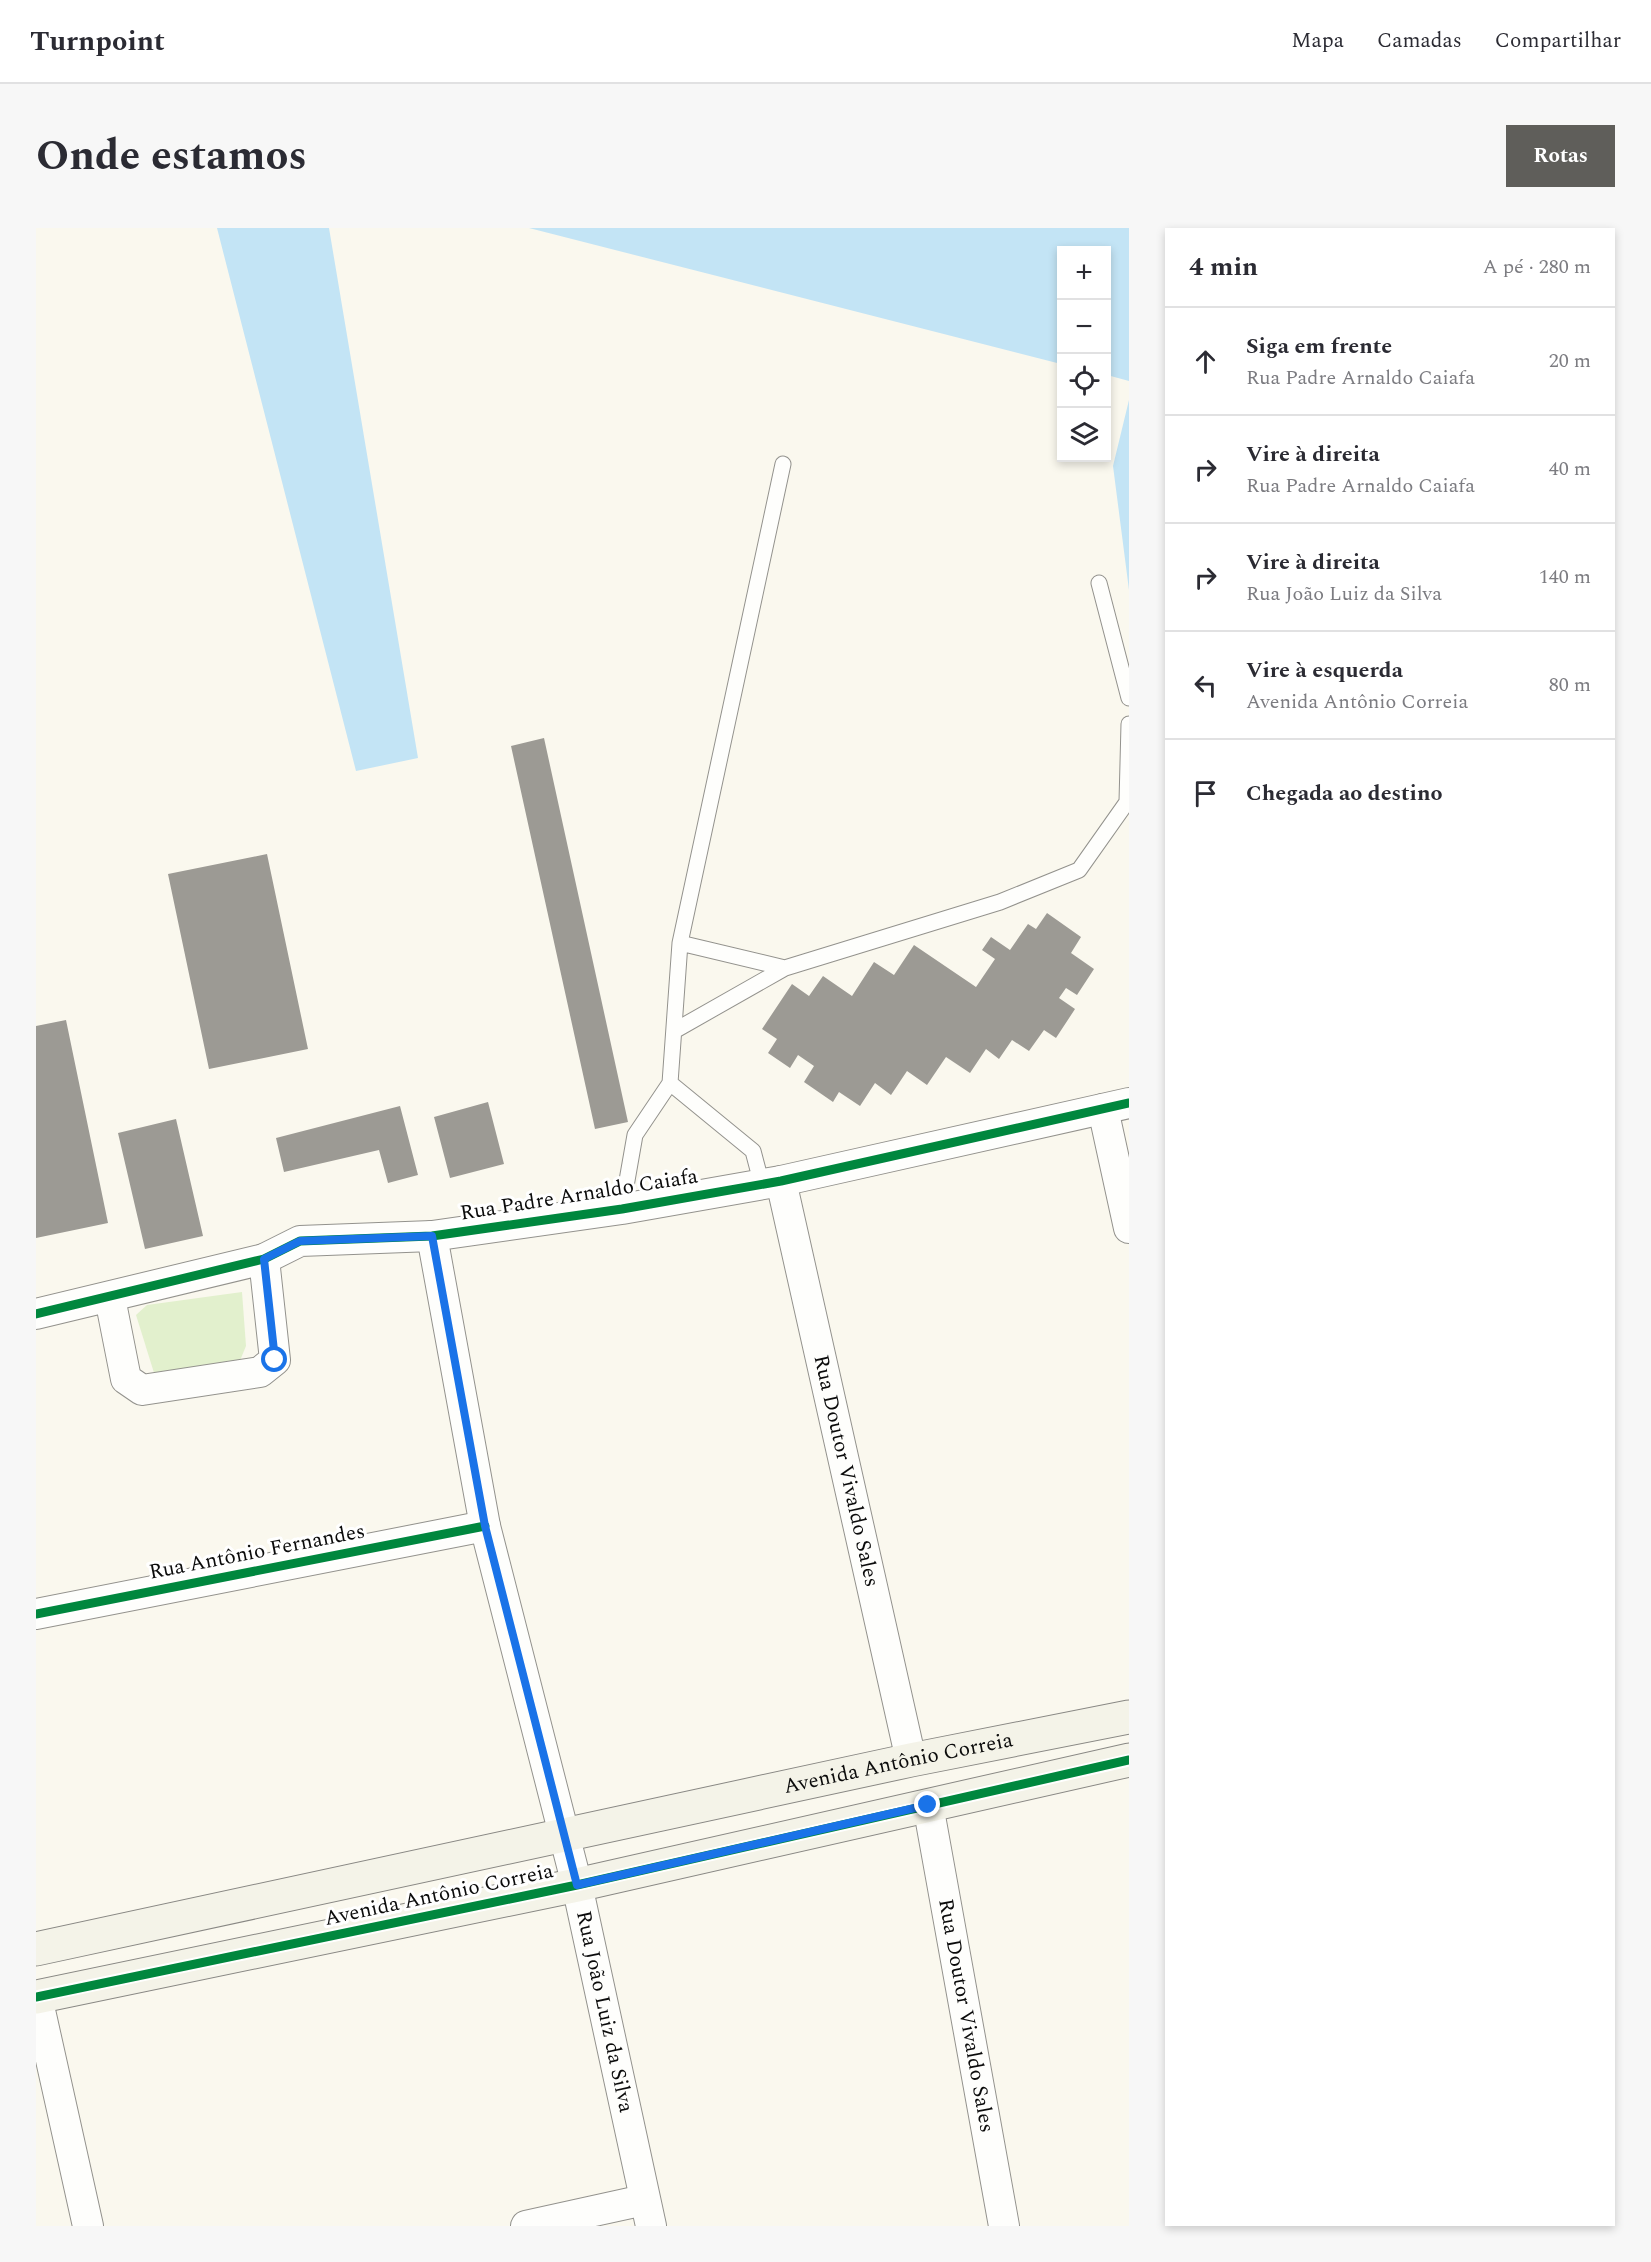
<!DOCTYPE html>
<html lang="pt">
<head>
<meta charset="utf-8">
<style>
  :root { --surface:#fff; --page:#f7f7f7; --text:#2b2b33; --muted:#7c7c81; --line:#e1e1e2; --accent:#5f5e5a }
  body { margin:0; font-family:Spectral,serif; background:var(--page); color:var(--text) }
  .controls { position:absolute; right:18px; top:18px; display:grid; overflow:hidden; border-radius:0px; box-shadow:0 3px 9px #0003 }
  .controls button { width:54px; height:54px; display:grid; place-items:center; padding:0; border:0; border-bottom:2px solid var(--line); background:var(--surface); color:var(--text); font:30px sans-serif }
  .stop { position:absolute; width:18px; height:18px; margin:-14px; border:4px solid #1a73e8; border-radius:50%; background:#fff }
  .stop.end { background:#1a73e8; border-color:#fff; box-shadow:0 2px 6px #0008 }
  .list { margin:0; padding:0; list-style:none }
  h2 { display:flex; justify-content:space-between; align-items:center; height:78px; margin:0; padding:0 24px; font-size:26px }
  h2 small { font-size:20px; font-weight:400; color:var(--muted) }
  .list li { display:grid; grid-template-columns:39px 1fr auto; gap:18px; align-items:center; box-sizing:border-box; height:108px; padding:0 24px; border-top:2px solid var(--line) }
  .list b { display:block; font-size:22px; white-space:nowrap }
  .list p { margin:0; font-size:20px; white-space:nowrap; color:var(--muted) }
  .list em { font-size:20px; font-style:normal; color:var(--muted) }
  .icon { flex:none; width:33px; height:33px; fill:none; stroke:currentColor; stroke-width:2; stroke-linecap:round; stroke-linejoin:round }
  .map { position:relative; flex:none; width:1093px; height:1998px; overflow:hidden; border-radius:0px }
  header { display:flex; align-items:center; gap:36px; box-sizing:border-box; height:84px; padding:0 30px; background:var(--surface); border-bottom:2px solid var(--line) }
  header strong { font-size:28px }
  nav { display:flex; gap:33px; margin-inline-start:auto; font-size:21px }
  .intro { display:flex; align-items:center; justify-content:space-between; box-sizing:border-box; height:144px; padding:0 36px }
  h1 { margin:0; font-size:42px }
  .button { padding:15px 27px; border-radius:0px; background:var(--accent); color:#fff; font-size:21px; font-weight:700 }
  main { display:flex; gap:36px; padding:0 36px }
  aside { flex:1; background:var(--surface); border-radius:0px; box-shadow:0 3px 9px #0003 }
  .map>svg:first-child { display:block }
</style>
</head>
<body>
<header>
<strong>Turnpoint</strong>
<nav><a>Mapa</a><a>Camadas</a><a>Compartilhar</a></nav>
</header>
<div class="intro"><h1>Onde estamos</h1><a class="button">Rotas</a></div>
<main>
<div class="map">
<svg width="1093" height="1998" viewBox="0 0 1093 1998">
  <rect width="100%" height="100%" fill="#faf8ee"/>
  <path fill="#e2f0cd" d="M206,1064l4,54 -7,17 -84,13 -19,-61 11,-10z"/>
  <path fill="#c3e4f5" d="M181,0h112l89,530 -62,13z
    M493,0h600v153l-22,-6 -1,-125h-44l-1,114z
    M1093,172v190l-16,-124z"/>
  <path fill="#9c9a94" d="M508,510l84,384 -33,7 -84,-383z
    M231,626l41,195 -99,20 -41,-195z
    M1011,685l34,24 -10,16 23,16 -17,26 -11,-7 -7,10 16,11 -19,29 -12,-8 -15,21 -17,-11 -13,19 -13,-10 -16,24 -24,-16 -19,28 -20,-14 -16,24 -16,-12 -15,23 -21,-14 -6,10 -29,-20 10,-16 -16,-11 -8,13 -22,-15 9,-14 -15,-10 30,-45 17,12 14,-20 29,20 22,-34 20,13 20,-30 62,42 19,-28 -13,-9 9,-13 19,13 18,-26 8,5z
    M30,792l42,203 -72,15v-212z
    M452,874l16,62 -54,14 -16,-61z
    M364,878l18,69 -30,8 -9,-33 -95,22 -8,-34z
    M140,891l27,117 -58,13 -27,-116z"/>
  <g fill="none" stroke-linecap="round" stroke-linejoin="round">
    <g stroke="#93928d" stroke-width="17">
      <path id="lane" d="M1063,355l30,115
        M644,715l105,25 215,-66 79,-32 48,-68 2,-78
        M638,803l111,-63
        M726,957l-9,-34 -83,-68 10,-140 103,-479
        M586,981l13,-74 35,-52"/>
    </g>
    <g stroke="#93928d" stroke-width="32">
      <g id="street">
        <path d="M1067,881l26,119"/>
        <path id="s1" d="M745,953l130,579"/>
        <path id="s2" d="M396,1008l53,290 92,359 74,341"/>
        <path d="M74,1070l16,81 16,11 118,-18 15,-12 -11,-101"/>
        <path d="M0,1086l228,-55 36,-18 132,-5 190,-27 159,-28 348,-78"/>
        <path d="M0,1386l449,-88"/>
        <path id="s3" d="M892,1577l76,421"/>
        <path d="M1,1769l51,229"/>
        <path d="M490,1998l118,-26"/>
      </g>
    </g>
    <g stroke="#898884" stroke-width="35">
      <g id="secondary">
        <path id="s4" d="M0,1721l875,-189 218,-43"/>
        <path d="M0,1769l541,-112 552,-125"/>
      </g>
    </g>
    <use href="#lane" stroke="#fefefc" stroke-width="15"/>
    <use href="#street" stroke="#fefefc" stroke-width="30"/>
    <use href="#secondary" stroke="#f4f3e8" stroke-width="33"/>
    <g stroke="#fff" stroke-width="13">
      <path id="cycleway" d="M0,1086l228,-55 36,-18 132,-5 190,-27 159,-28 348,-78
        M0,1386l449,-88
        M0,1769l541,-112 552,-125"/>
    </g>
    <use href="#cycleway" stroke="#00873e" stroke-width="9"/>
  </g>
  <g fill="none" stroke-linecap="round" stroke-linejoin="round">
    <path stroke="#1a73e8" stroke-width="8" d="M239,1132l-11,-101 36,-18 132,-5 53,290 92,359 351,-80"/>
  </g>
  <g text-anchor="middle" dominant-baseline="central" stroke-width="6" stroke-linejoin="round" paint-order="stroke">
    <g font-size="21" fill="#0b0b0b" stroke="#fff">
      <text transform="translate(543 967) rotate(-9)">Rua Padre Arnaldo Caiafa</text>
      <text stroke="none"><textPath href="#s1" startOffset="297">Rua Doutor Vivaldo Sales</textPath></text>
      <text transform="translate(221 1324) rotate(-11)">Rua Antônio Fernandes</text>
      <text stroke="none"><textPath href="#s4" startOffset="882">Avenida Antônio Correia</textPath></text>
      <text transform="translate(403 1667) rotate(-12)">Avenida Antônio Correia</text>
      <text stroke="none"><textPath href="#s2" startOffset="795">Rua João Luiz da Silva</textPath></text>
      <text stroke="none"><textPath href="#s3" startOffset="214">Rua Doutor Vivaldo Sales</textPath></text>
    </g>
  </g>
</svg>
<div class="controls">
<button>+</button>
<button>−</button>
<button><svg class="icon" aria-label="locate" viewBox="0 0 24 24"><circle cx="12" cy="12" r="6"/><path d="M12 2v4M12 18v4M2 12h4M18 12h4"/></svg></button>
<button><svg class="icon" aria-label="layers" viewBox="0 0 24 24"><path d="M12 4l9 5-9 5-9-5zM3 14l9 5 9-5"/></svg></button>
</div>
<div class="stop" style="left:239px;top:1132px"></div>
<div class="stop end" style="left:892px;top:1577px"></div>
</div>
<aside>
<h2>4 min<small>A pé · 280 m</small></h2>
<ul class="list">
<li><svg class="icon" aria-label="ahead" viewBox="0 0 24 24"><path d="M12 20V5M6 11l6-6 6 6"/></svg><div><b>Siga em frente</b><p>Rua Padre Arnaldo Caiafa</p></div><em>20 m</em></li>
<li><svg class="icon" aria-label="right" viewBox="0 0 24 24"><path d="M7 20v-9h11M14 6l5 5-5 5"/></svg><div><b>Vire à direita</b><p>Rua Padre Arnaldo Caiafa</p></div><em>40 m</em></li>
<li><svg class="icon" aria-label="right" viewBox="0 0 24 24"><path d="M7 20v-9h11M14 6l5 5-5 5"/></svg><div><b>Vire à direita</b><p>Rua João Luiz da Silva</p></div><em>140 m</em></li>
<li><svg class="icon" aria-label="left" viewBox="0 0 24 24"><path d="M17 20v-9H6M10 6l-5 5 5 5"/></svg><div><b>Vire à esquerda</b><p>Avenida Antônio Correia</p></div><em>80 m</em></li>
<li><svg class="icon" aria-label="arrive" viewBox="0 0 24 24"><path d="M6 21V4h12l-3 4 3 4H6"/></svg><div><b>Chegada ao destino</b></div></li>
</ul>
</aside>
</main>
</body>
</html>
